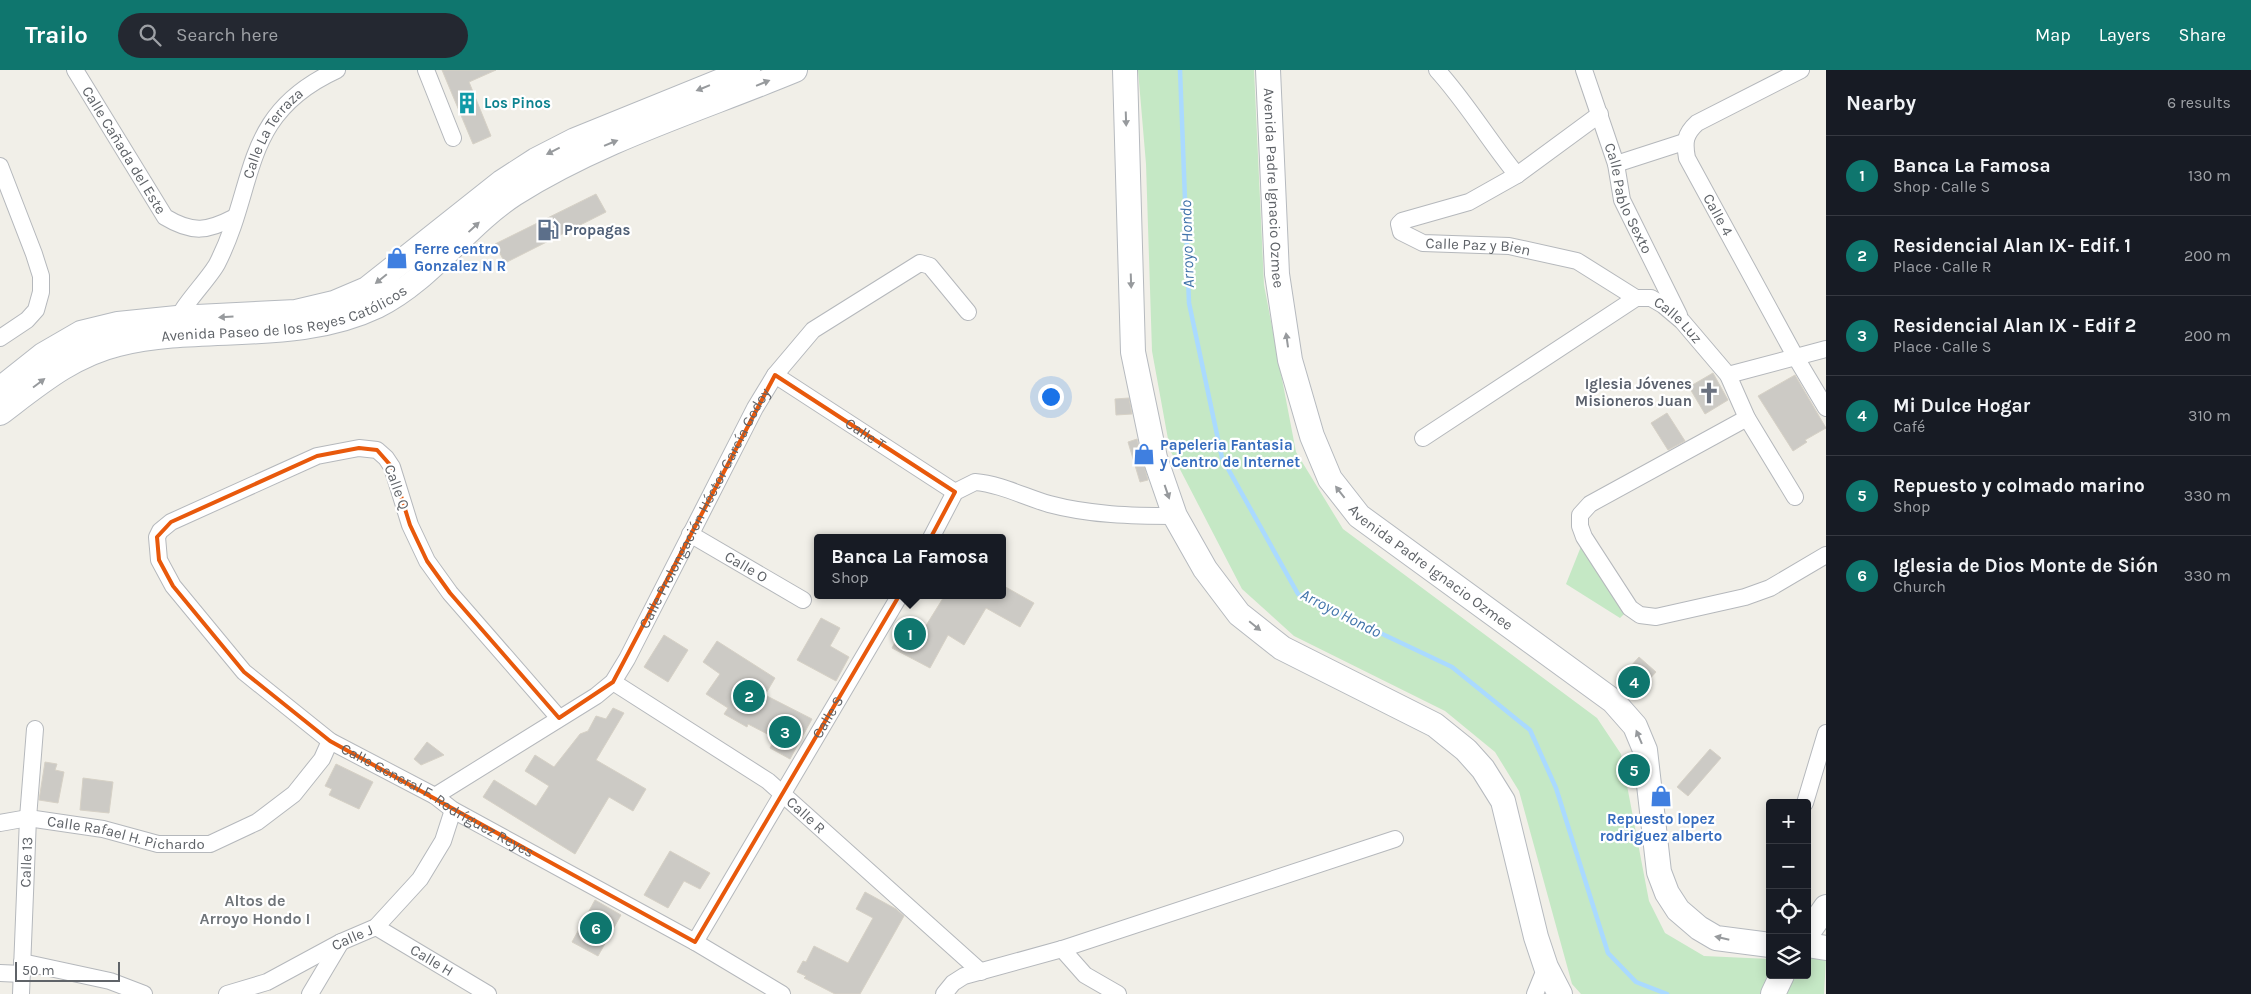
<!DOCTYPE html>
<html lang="en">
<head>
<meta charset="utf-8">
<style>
  :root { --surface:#171b24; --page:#242831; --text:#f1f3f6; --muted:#9ea1a6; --line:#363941; --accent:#0f766e }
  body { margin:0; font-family:Karla,sans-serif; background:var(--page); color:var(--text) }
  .controls { position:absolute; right:15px; bottom:15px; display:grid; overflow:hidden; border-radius:5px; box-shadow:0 2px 12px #0003 }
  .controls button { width:45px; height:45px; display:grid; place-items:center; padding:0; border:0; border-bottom:1px solid var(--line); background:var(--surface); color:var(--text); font:25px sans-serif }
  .scale { position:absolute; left:15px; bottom:12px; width:105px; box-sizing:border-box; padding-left:5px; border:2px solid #5f6368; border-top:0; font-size:14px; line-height:18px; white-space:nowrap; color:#5f6368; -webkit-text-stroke:4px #fff; paint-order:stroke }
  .you { position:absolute; left:1050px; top:326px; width:18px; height:18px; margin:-12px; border:4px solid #fff; border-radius:50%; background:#1a73e8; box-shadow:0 0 0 8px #1a73e833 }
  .badge { display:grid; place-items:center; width:32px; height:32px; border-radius:50%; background:var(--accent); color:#fff; font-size:16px; font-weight:700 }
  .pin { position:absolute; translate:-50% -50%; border:2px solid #fff; box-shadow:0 1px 5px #0006 }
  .popup { position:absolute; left:814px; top:464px; width:192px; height:65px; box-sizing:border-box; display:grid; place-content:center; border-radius:5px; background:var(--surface); filter:drop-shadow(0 1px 4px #0005); font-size:16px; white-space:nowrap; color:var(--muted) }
  .popup b { font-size:19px; color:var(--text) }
  .popup::after { content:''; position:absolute; left:50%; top:100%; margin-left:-10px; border:10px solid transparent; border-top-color:var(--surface) }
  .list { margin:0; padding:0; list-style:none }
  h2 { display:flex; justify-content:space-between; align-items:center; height:65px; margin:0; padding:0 20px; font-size:21px }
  h2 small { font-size:16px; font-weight:400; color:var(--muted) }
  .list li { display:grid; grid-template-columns:32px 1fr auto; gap:15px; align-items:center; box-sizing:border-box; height:80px; padding:0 20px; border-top:1px solid var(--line) }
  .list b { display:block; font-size:19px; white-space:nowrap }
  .list p { margin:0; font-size:16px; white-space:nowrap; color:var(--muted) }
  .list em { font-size:16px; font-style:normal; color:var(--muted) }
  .icon { flex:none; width:28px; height:28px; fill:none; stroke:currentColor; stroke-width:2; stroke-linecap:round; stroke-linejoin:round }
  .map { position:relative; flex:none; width:1826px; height:924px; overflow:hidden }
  header { display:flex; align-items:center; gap:30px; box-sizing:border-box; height:70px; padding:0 25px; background:var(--accent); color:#fff }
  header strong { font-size:24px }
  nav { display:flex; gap:28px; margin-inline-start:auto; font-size:18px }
  .search { width:350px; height:45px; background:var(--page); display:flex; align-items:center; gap:12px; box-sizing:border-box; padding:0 18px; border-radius:28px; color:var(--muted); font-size:19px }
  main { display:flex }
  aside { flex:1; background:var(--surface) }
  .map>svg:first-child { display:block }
</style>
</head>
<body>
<header>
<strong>Trailo</strong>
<div class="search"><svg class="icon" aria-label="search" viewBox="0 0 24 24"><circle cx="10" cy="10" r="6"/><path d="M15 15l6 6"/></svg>Search here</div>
<nav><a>Map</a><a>Layers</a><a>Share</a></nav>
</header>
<main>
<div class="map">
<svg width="1826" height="924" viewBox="0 0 1826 924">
  <rect width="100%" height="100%" fill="#f1efe8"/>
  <path fill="#c5e8c5" d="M1138,0h116l10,215 32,167 47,77 254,189 24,36 28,147 16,32 39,23 66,3v11l-8,24h-181l-9,-10 -53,-193 -24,-39 -50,-41 -151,-75 -52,-47 -72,-139 -18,-99 -6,-187z
    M1582,474l43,69 -5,5 -54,-34z
    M1807,884l19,4 -2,36h-41l10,-19h14z"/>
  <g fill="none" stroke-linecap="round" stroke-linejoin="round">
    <path stroke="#aadaff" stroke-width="4.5" d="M1180,0l9,233 33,155 76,136 154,73 78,63 26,58 52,165 28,29 31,12"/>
  </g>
  <path fill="#cccac5" stroke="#d6d1c6" d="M442,0h54l-27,12 22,54 -18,8z
    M596,124l10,18 -101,51 -10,-19z
    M1713,303l15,27 -23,14 -16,-27z
    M1795,305l31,53 -21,12 2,2 -14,9 -35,-55z
    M1129,328l3,16 -16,1 -1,-16z
    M1667,343l18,28 -17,9 -17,-27z
    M1137,369l11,41 -8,2 -12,-40z
    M1002,515l32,18 -14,24 -34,-19 -22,37 -16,-10 -18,33 -38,-20 13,-25 17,9 23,-37h57z
    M821,548l19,10 -10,18 19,11 -13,24 -39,-21z
    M664,565l24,15 -20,32 -24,-15z
    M717,571l58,37 -10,17 47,24 -22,40 -20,-11 5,-10 -27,-14 -1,3 -23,-13 4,-6 -22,-14 14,-20 -17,-12z
    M1639,587l17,15 -18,20 -17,-15z
    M613,638l11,5 -28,47 50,29 -13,22 -24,-14 -34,57 -92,-57 11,-17 42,26 13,-20 -24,-15 10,-16 19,12 26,-33 8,-3 8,-15 10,3z
    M427,672l17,13 -23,10 -7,-6z
    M1710,679l11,9 -33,38 -11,-9z
    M45,692l12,2 -2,6 9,2 -6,31 -19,-3z
    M336,694l37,18 -14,27 -30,-14 3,-6 -7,-3z
    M83,708l30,4 -4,31 -29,-3z
    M670,781l40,22 -10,16 -16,-8 -16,27 -24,-13z
    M865,822l31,17 8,7 -44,78h-25l-31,-16 2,-2 -9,-4 6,-11 3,1 8,-16 34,17 25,-45 -17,-9z
    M595,830l26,15 -23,41 -26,-14z"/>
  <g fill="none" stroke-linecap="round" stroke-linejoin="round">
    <g stroke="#b5b8bc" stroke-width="18">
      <g id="street">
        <path id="s1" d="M75,0l90,147c28,17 43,14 70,0"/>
        <path d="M426,0l27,68"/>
        <path d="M1437,0c30,33 52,71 80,105"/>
        <path id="s2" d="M1584,0l32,94 6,36 57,115"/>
        <path id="s3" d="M1801,0l-104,53c-12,11 -13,19 -10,35l108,198 31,52"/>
        <path id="s4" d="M1600,44l-83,61 -48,27 -67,19 -3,3 2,8 22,11 86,3 68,15 59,37"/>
        <path d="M1616,94l68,-22"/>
        <path d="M0,96l34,88 7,22v16l-5,18 -9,10 -27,18"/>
        <path id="s5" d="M177,253c0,-12 32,-44 40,-59 41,-80 22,-149 120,-194"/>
        <path id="s6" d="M775,305l180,117"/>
        <path d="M1728,305l98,-26"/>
        <path d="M1747,348l-157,86 -10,11v11l4,11 46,71 10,7 16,2 89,-20 25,-9 56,-33"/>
        <path id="s7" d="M1423,368l213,-140h15l12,7 19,16 46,54 19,43 48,79"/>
        <path id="s8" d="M690,464l113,66"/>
        <path d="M931,468l24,-46 20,-10c25,2 50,15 74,22 41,11 83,12 126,12"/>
        <path id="s9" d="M613,612l155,99 213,191"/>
        <path id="s10" d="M559,648l-109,-125 -23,-32 -17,-36 -18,-58 -6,-9 -9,-8 -18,-2 -42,8 -146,66 -11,9 -3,6 2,23 14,26 71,86 86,69 105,55 18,14 242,132 87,52"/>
        <path id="s11" d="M435,726l161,-100 17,-14 14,-23 128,-251 20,-33 38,-45 107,-67 10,3 38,46"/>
        <path d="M1805,733l21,-70"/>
        <path id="s12" d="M0,753l28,-5 75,11 55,15h52l47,-22 37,-28 28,-35 8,-18"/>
        <path id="s13" d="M376,857l112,67"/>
        <path id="s14" d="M695,872l205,-347"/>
        <path d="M1062,879l23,26 33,19"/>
        <path d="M22,892l88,19 34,13"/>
        <path d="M0,903l22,1"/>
        <path id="s15" d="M21,924l7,-176 7,-89"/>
        <path id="s16" d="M227,924l40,-12 74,-40 35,-15 44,-48 23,-38 10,-31"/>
        <path d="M310,924l31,-52"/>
        <path d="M944,924l9,-11 11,-7 98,-27 333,-110"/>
        <path d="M1535,924l11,-27"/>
      </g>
    </g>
    <g stroke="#b6babf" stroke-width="26">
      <g id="secondary">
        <path d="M1125,0l8,282 22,106 20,58 30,53 34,45 43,34 153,77 31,25 17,19 20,32 33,136 10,30 14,27"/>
        <path id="s17" d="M1268,0l9,204 13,86 22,76 18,43 29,37 254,185 22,25 10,24 14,122 8,21 11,17 21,18 17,10 54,7"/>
        <path d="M0,319l43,-34 38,-22 37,-9 59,-6 119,-6 38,-9 33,-14 135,-107 34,-22 39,-20 173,-70"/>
        <path id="s18" d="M0,343c37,-28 72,-58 118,-69 85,-21 178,1 259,-38 53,-26 88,-80 137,-112 87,-55 187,-85 281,-124"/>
        <path d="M1807,864l19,-27"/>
        <path d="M1807,875l19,3"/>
        <path d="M1773,924l9,-19"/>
      </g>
    </g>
    <use href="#street" stroke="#fff" stroke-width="16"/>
    <use href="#secondary" stroke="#fff" stroke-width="24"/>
  </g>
  <defs><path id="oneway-solid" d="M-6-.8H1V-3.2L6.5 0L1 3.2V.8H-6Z" transform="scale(1.25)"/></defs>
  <g fill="#979a9d">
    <use href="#oneway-solid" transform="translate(763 13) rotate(-22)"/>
    <use href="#oneway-solid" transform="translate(703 18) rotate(158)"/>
    <use href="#oneway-solid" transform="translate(1126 49) rotate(88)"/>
    <use href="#oneway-solid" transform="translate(611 73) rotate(-22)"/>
    <use href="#oneway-solid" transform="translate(553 81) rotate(153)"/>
    <use href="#oneway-solid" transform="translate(474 157) rotate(-43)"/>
    <use href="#oneway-solid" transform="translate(381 209) rotate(141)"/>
    <use href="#oneway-solid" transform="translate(1131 211) rotate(88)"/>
    <use href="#oneway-solid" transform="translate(226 247) rotate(177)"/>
    <use href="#oneway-solid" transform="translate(1287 270) rotate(-98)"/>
    <use href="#oneway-solid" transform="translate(39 313) rotate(-37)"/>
    <use href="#oneway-solid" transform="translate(1167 422) rotate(71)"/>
    <use href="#oneway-solid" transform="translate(1340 422) rotate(-128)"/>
    <use href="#oneway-solid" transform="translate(1255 556) rotate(39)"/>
    <use href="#oneway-solid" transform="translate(1639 667) rotate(-113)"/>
    <use href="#oneway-solid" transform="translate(1722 868) rotate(-167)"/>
  </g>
  <path fill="none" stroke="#e8590c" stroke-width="4" stroke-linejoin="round" d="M775,305l180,117 -49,92 -211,358 -365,-201 -86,-69 -71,-86 -14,-26 -2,-23 14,-15 146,-66 42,-8 18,2 15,17 18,58 17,36 23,32 109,125 54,-36z"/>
  <defs>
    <g id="building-bare" transform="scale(1.725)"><path d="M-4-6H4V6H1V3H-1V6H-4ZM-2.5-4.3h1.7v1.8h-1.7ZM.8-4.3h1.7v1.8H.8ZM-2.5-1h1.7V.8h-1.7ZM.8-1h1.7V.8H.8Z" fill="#0f9aa8" stroke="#fff" stroke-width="2.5" paint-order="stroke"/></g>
    <g id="fuel-bare" transform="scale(1.725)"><path d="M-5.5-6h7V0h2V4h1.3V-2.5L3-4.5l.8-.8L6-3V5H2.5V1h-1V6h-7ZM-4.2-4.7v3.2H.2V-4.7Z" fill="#5c6f8a" stroke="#fff" stroke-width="2.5" paint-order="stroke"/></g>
    <g id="shop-bare" transform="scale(1.725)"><path d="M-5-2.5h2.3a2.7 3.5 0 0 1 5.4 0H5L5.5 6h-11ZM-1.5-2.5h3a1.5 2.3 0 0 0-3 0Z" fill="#3f7fe0" stroke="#fff" stroke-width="2.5" paint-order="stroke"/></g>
    <g id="church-bare" transform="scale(1.725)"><path d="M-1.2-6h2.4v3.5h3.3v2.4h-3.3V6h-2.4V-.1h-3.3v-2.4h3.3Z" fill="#6b7280" stroke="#fff" stroke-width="2.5" paint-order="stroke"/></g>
  </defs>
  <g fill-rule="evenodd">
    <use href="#building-bare" x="467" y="33"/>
    <use href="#fuel-bare" x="548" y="160"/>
    <use href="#shop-bare" x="397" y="188"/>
    <use href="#church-bare" x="1709" y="323"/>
    <use href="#shop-bare" x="1144" y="384"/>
    <use href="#shop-bare" x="1661" y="726"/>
  </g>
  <g text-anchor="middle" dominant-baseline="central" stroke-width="4.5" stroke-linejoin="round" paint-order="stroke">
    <g font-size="15" font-weight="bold" fill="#0d838f" stroke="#fff" text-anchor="start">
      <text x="484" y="33">Los Pinos</text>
    </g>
    <g font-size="15" fill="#5f6368" stroke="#fff">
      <text stroke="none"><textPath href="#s5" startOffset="215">Calle La Terraza</textPath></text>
      <text stroke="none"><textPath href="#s1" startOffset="94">Calle Cañada del Este</textPath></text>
      <text stroke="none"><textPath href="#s17" startOffset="118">Avenida Padre Ignacio Ozmee</textPath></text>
      <text stroke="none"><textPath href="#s2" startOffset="136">Calle Pablo Sexto</textPath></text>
      <text stroke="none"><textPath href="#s3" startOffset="220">Calle 4</textPath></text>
      <text stroke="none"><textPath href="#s4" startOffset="320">Calle Paz y Bien</textPath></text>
      <text stroke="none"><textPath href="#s18" startOffset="308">Avenida Paseo de los Reyes Católicos</textPath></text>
      <text stroke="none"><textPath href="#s7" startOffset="305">Calle Luz</textPath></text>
      <text stroke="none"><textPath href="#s6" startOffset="108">Calle T</textPath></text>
      <text transform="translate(397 417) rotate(70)">Calle Q</text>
      <text stroke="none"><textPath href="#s11" startOffset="408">Calle Prolongación Héctor García Godoy</textPath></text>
      <text stroke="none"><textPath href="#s17" startOffset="552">Avenida Padre Ignacio Ozmee</textPath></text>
      <text stroke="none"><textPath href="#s8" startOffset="65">Calle O</textPath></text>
      <text stroke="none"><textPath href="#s14" startOffset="261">Calle S</textPath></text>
      <text stroke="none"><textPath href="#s10" startOffset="968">Calle General F. Rodríguez Reyes</textPath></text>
      <text stroke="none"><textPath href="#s9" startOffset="235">Calle R</textPath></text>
      <text stroke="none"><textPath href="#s12" startOffset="128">Calle Rafael H. Pichardo</textPath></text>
      <text stroke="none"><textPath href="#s15" startOffset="132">Calle 13</textPath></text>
      <text stroke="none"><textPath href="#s16" startOffset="138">Calle J</textPath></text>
      <text stroke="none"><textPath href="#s13" startOffset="65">Calle H</textPath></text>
    </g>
    <g font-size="15" font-weight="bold" fill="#4e5e75" stroke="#fff" text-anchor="start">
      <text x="564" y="160">Propagas</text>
    </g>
    <g font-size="15" font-weight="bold" fill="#366cbe" stroke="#fff" text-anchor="start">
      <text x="414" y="179">Ferre centro<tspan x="414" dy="17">Gonzalez N R</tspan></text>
      <text x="1160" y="375">Papeleria Fantasia<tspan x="1160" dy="17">y Centro de Internet</tspan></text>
      <text x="1661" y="749" text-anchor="middle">Repuesto lopez<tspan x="1661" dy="17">rodriguez alberto</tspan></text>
    </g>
    <g font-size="15" font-weight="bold" fill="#5b616d" stroke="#fff" text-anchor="end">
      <text x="1692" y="314">Iglesia Jóvenes<tspan x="1692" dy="17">Misioneros Juan</tspan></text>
    </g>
    <g font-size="16" font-style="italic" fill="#4174aa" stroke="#fff">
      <text transform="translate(1187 174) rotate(-92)">Arroyo Hondo</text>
      <text transform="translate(1341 543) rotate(27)">Arroyo Hondo</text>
    </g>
    <g font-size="16" font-weight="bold" fill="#70757a" stroke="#fff">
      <text x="255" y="830">Altos de<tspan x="255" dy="18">Arroyo Hondo I</tspan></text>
    </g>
  </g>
</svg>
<div class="controls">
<button>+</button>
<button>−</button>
<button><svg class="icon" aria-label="locate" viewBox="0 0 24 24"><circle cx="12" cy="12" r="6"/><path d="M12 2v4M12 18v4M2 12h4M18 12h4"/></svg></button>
<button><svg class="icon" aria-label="layers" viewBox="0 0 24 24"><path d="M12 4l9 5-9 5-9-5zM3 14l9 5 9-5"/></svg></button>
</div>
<div class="scale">50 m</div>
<div class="you"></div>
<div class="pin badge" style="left:910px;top:564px">1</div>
<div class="popup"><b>Banca La Famosa</b>Shop</div>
<div class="pin badge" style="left:749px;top:626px">2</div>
<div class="pin badge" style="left:785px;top:662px">3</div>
<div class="pin badge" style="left:1634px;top:612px">4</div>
<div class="pin badge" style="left:1634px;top:700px">5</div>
<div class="pin badge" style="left:596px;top:858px">6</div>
</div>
<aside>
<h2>Nearby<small>6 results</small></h2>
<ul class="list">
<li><span class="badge">1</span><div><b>Banca La Famosa</b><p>Shop · Calle S</p></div><em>130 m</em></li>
<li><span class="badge">2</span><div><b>Residencial Alan IX- Edif. 1</b><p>Place · Calle R</p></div><em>200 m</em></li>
<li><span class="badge">3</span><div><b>Residencial Alan IX - Edif 2</b><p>Place · Calle S</p></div><em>200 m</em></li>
<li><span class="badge">4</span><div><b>Mi Dulce Hogar</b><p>Café</p></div><em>310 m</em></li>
<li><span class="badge">5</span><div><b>Repuesto y colmado marino</b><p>Shop</p></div><em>330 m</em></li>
<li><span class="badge">6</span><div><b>Iglesia de Dios Monte de Sión</b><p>Church</p></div><em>330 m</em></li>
</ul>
</aside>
</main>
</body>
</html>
